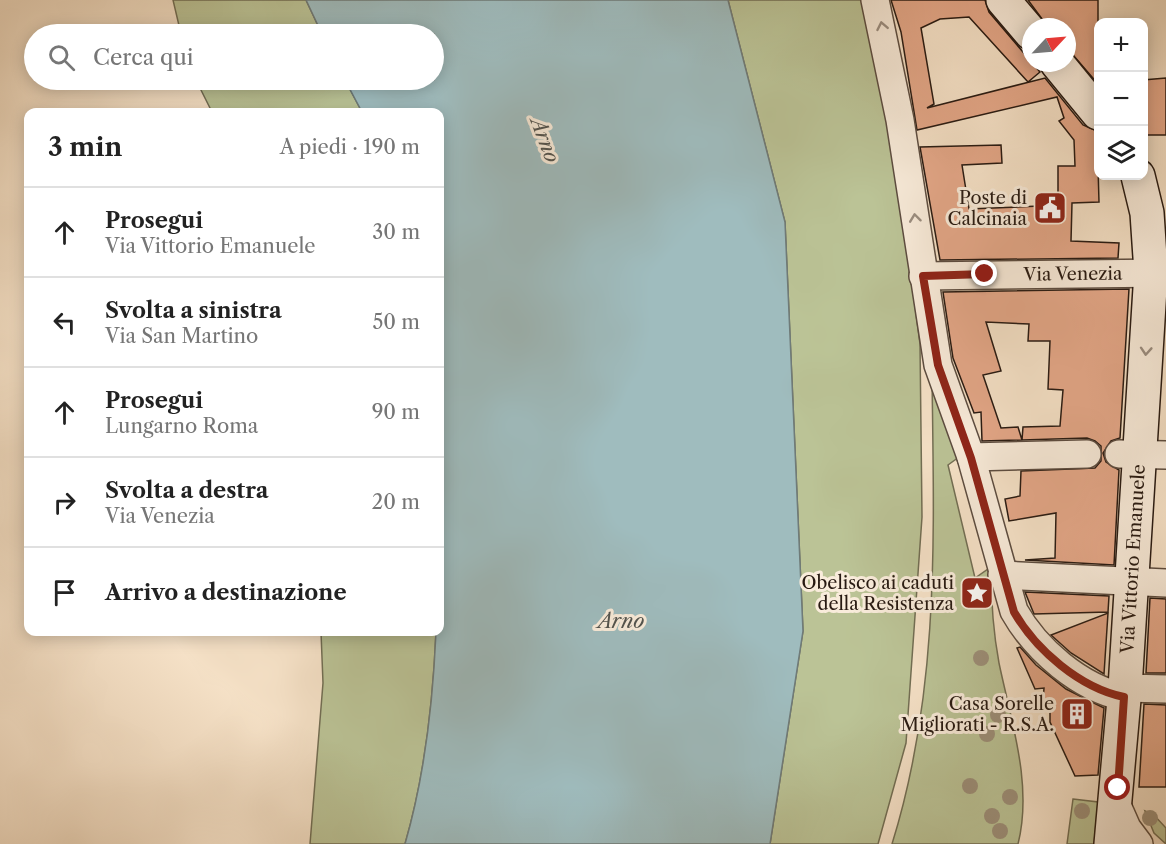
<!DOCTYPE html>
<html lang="it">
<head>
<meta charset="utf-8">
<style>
  :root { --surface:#fff; --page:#f2f2f2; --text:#222; --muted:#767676; --line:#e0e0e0 }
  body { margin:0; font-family:"Libre Caslon Text",serif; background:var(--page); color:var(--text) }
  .controls { position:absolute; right:18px; top:18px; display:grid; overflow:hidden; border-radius:12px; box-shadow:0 3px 15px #0003 }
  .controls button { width:54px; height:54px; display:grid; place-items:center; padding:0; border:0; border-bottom:2px solid var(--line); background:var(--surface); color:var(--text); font:30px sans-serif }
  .compass { position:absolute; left:1022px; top:18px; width:54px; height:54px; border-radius:50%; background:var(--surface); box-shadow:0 3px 15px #0003; rotate:64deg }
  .stop { position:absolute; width:18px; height:18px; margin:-14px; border:4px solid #8f2418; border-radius:50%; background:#fff }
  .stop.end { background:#8f2418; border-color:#fff; box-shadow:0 2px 6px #0008 }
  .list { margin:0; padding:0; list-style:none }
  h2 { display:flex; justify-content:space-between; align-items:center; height:78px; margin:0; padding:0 24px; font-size:26px }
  h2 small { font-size:20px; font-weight:400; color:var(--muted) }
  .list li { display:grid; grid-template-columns:39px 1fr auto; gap:18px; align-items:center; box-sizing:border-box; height:90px; padding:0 24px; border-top:2px solid var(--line) }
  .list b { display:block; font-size:22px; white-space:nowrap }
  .list p { margin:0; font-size:20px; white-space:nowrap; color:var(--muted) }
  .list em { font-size:20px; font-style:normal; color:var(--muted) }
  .icon { flex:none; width:33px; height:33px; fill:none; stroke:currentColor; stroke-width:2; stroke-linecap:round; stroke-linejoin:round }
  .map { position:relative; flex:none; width:1166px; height:844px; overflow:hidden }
  .search { position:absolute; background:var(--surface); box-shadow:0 3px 15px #0003; left:24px; top:24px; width:420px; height:66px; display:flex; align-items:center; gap:15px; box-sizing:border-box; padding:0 21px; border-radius:33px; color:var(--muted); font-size:22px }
  .panel { position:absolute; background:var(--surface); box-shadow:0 3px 15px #0003; left:24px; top:108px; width:420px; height:528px; border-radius:12px }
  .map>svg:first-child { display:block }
</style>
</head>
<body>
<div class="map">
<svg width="1166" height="844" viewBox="0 0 1166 844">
  <rect width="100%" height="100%" fill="#f6e2c8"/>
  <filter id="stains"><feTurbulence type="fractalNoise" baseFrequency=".00333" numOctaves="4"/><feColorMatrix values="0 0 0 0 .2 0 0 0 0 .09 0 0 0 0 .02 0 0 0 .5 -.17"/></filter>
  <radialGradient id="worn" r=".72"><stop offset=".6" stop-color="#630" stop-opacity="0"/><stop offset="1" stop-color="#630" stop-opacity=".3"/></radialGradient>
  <path fill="#bbc396" stroke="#726e54" stroke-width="1.5" d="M173,0h133l16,34h-141z
    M728,0h134l6,17 32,175 20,152 2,173 -16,226 -28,101h-108l33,-213 -18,-409z
    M196,80h149l17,32h-150z
    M932,376l27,81 -11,8 27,113 16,-11c0,33 2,64 8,96 12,58 34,122 19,181h-126c48,-154 42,-309 40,-468z
    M321,632h115c-3,71 -11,143 -31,212h-95l13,-161z
    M1073,799l25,3 -4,42h-27z
    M1145,811l9,4 12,13v16l-12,-11z"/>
  <path fill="#9fbcbe" stroke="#6f7b79" stroke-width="1.5" d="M306,0h422l57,222 18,409 -33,213h-365c20,-69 28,-141 31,-212h4v-520h-78l-17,-32h89v-46h-112z"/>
  <path fill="#e4a788" stroke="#281a12" stroke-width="1.5" d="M891,0h94l4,12 51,60 -12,10 -59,-65 -29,2 -19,9 13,76 -7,4 118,-30 38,47 14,6 2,71 -27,1 -1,38 48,2 -1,15 -178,2 -20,-113 81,-2 1,18 -40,2 7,44 71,-3 -1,-12 19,1v-29h17l-1,-26 -15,-19 5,-3 -7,-21 -140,33 -16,-98z
    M1028,0h70v84l-31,-36v-21h-19z
    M1166,78v57h-23v-55z
    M1129,289l-9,149 -9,3 -8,12 3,9 13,8 -5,95 -89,-5 30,-2 1,-45 -47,8 -4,-22 15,-3 1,-25 74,-3 6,-7v-15l-6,-5 -8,-3 -65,2 1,-13 37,-1 3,-36 -15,-1 2,-48h-22l1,-17 -43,-2 15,49 -18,4 18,53 17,-1 4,13 -40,1 -1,-29 -7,1 -21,-55 -10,-66z
    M1025,592l84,4 -1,16 -74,2z
    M1150,598l16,1v74h-20z
    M1108,613l-4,61 -33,-21 -20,-18z
    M1020,647l16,18 30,24 38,19 -6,67 -23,1 -25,-54v-20l-7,-1 1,-13 -9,1 -18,-41z
    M1144,704l22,1v82h-27z"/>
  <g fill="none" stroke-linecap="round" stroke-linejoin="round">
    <g stroke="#5c4c40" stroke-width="30">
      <g id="street">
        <path d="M875,0l25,120 38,245 33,92 43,154c22,39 66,77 110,86"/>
        <path id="s1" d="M923,276l243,-3"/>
        <path d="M1119,454l47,1"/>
        <path d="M971,457l116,-3"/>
        <path d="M1002,575l164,8"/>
        <path d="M1125,688l41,1"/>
        <path d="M1116,803l11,25 12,16"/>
      </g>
    </g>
    <g stroke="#281a12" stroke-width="36">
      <g id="secondary">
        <path d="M1003,0l28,33"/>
        <path d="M1057,63l41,50"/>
        <path id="s2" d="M1111,844l14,-156 26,-416 -4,-59 -9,-37"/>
      </g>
    </g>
    <use href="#street" stroke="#f9ecdb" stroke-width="27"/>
    <use href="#secondary" stroke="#f9ecdb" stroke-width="33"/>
  </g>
  <g fill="#9d907a">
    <circle cx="981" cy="658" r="8"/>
    <circle cx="998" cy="715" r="8"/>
    <circle cx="987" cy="734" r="8"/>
    <circle cx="970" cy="786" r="8"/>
    <circle cx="1010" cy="797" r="8"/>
    <circle cx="1082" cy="811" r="8"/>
    <circle cx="992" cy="816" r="8"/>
    <circle cx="1150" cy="818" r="8"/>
    <circle cx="1000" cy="831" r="8"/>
  </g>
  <defs><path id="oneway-chevron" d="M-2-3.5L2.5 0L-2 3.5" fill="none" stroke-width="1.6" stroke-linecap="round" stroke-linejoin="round" transform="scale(1.5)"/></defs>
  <g stroke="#9b8e81">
    <use href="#oneway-chevron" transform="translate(882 26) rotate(-101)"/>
    <use href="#oneway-chevron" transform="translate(915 218) rotate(-97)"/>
    <use href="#oneway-chevron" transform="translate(1146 351) rotate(94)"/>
  </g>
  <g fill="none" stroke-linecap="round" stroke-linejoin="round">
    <path stroke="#8f2418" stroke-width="8" d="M985,274l-62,2 15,89 33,93 43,154c22,38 66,76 110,85l-6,91"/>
  </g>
  <defs>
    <g id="civic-square" transform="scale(1.725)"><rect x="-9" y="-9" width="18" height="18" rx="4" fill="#8f2418" stroke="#f9ecdb"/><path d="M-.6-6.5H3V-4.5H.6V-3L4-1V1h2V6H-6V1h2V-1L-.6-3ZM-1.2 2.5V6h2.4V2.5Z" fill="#fff"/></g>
    <g id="sight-square" transform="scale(1.725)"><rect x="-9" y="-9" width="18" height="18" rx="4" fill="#8f2418" stroke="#f9ecdb"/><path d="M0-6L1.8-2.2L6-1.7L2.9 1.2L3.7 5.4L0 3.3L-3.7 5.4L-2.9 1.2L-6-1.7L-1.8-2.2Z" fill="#fff"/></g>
    <g id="building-square" transform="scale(1.725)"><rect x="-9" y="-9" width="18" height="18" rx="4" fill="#8f2418" stroke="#f9ecdb"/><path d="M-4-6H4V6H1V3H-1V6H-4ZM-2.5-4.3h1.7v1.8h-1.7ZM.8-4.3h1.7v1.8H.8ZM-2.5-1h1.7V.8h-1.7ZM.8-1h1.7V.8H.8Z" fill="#fff"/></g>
  </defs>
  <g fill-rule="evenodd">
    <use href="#civic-square" x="1050" y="208"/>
    <use href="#sight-square" x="977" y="593"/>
    <use href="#building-square" x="1077" y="714"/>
  </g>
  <g text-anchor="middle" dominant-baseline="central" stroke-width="6" stroke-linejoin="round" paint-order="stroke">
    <g font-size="18" fill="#281a12" stroke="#f9ecdb" text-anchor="end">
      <text x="1027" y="198">Poste di<tspan x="1027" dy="21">Calcinaia</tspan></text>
      <text x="954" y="583">Obelisco ai caduti<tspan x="954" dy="21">della Resistenza</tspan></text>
      <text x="1054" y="704">Casa Sorelle<tspan x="1054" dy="21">Migliorati - R.S.A.</tspan></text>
    </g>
    <g font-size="18" fill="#281a12" stroke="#f9ecdb">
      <text stroke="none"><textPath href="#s1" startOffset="150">Via Venezia</textPath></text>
      <text stroke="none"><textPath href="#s2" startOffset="286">Via Vittorio Emanuele</textPath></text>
    </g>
    <g font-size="20" font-style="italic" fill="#52534e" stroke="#f9ecdb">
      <text transform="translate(545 140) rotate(69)">Arno</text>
      <text x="621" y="621">Arno</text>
    </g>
  </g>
  <rect width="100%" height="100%" filter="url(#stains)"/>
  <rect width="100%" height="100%" fill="url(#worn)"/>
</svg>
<div class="controls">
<button>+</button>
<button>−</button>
<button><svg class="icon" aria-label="layers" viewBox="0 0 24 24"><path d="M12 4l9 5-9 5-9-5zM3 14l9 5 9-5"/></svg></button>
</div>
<svg class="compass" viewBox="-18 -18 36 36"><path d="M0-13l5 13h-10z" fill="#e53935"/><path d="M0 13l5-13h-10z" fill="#767676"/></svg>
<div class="stop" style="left:1118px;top:788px"></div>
<div class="stop end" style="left:985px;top:274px"></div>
<div class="search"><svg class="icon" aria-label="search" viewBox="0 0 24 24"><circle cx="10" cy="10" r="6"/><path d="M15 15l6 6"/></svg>Cerca qui</div>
<section class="panel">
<h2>3 min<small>A piedi · 190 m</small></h2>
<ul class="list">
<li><svg class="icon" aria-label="ahead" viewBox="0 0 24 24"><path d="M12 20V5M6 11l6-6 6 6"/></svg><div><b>Prosegui</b><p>Via Vittorio Emanuele</p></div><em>30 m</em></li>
<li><svg class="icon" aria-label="left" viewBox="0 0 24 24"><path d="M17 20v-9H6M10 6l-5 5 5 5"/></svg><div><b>Svolta a sinistra</b><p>Via San Martino</p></div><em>50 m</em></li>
<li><svg class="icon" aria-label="ahead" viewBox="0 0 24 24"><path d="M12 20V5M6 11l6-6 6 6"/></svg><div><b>Prosegui</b><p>Lungarno Roma</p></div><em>90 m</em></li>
<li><svg class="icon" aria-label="right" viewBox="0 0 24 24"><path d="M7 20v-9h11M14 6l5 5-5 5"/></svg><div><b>Svolta a destra</b><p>Via Venezia</p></div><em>20 m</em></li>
<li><svg class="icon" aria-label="arrive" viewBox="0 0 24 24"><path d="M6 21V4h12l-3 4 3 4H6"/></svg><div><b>Arrivo a destinazione</b></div></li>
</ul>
</section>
</div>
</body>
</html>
